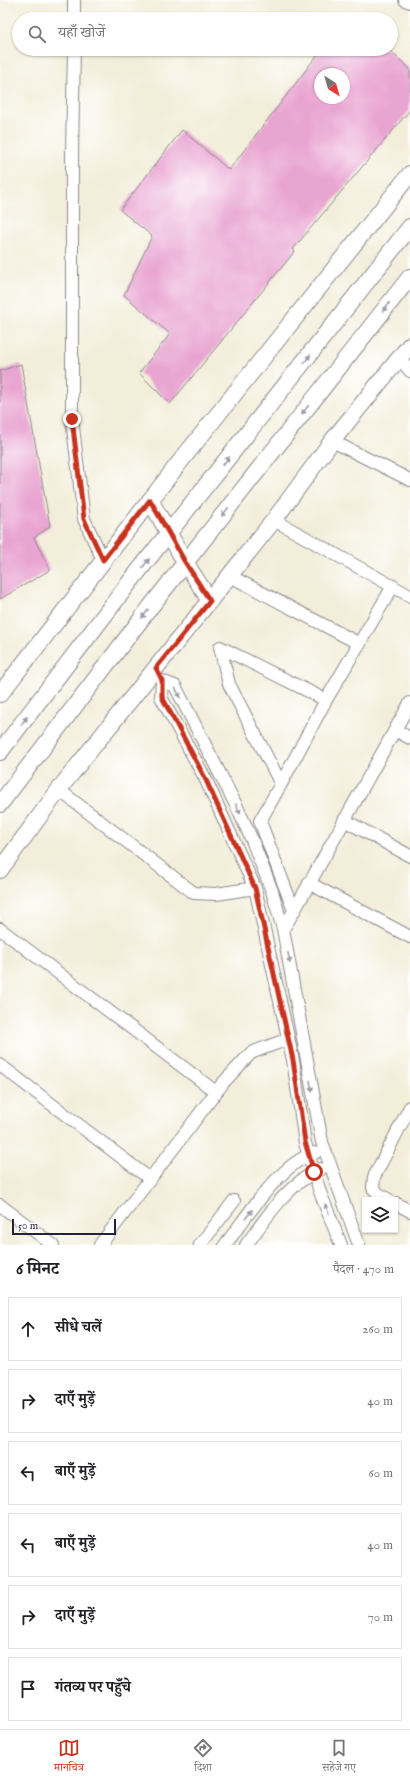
<!DOCTYPE html>
<html lang="hi">
<head>
<meta charset="utf-8">
<style>
  :root { --surface:#fff; --page:#f6f6f6; --text:#202124; --muted:#757577; --line:#e0e0e0; --accent:#c8321e }
  body { margin:0; font-family:"IM FELL English","Noto Serif Devanagari",serif; background:var(--page); color:var(--text) }
  .controls { position:absolute; right:12px; bottom:12px; display:grid; overflow:hidden; border-radius:0px; box-shadow:0 1px 3px #0004 }
  .controls button { width:36px; height:36px; display:grid; place-items:center; padding:0; border:0; border-bottom:1px solid var(--line); background:var(--surface); color:var(--text); font:20px sans-serif }
  .compass { position:absolute; left:314px; top:68px; width:36px; height:36px; border-radius:50%; background:var(--surface); box-shadow:0 1px 3px #0004; rotate:143deg }
  .scale { position:absolute; left:12px; bottom:10px; width:104px; box-sizing:border-box; padding-left:4px; border:2px solid #22223b; border-top:0; font-size:11px; line-height:14px; white-space:nowrap; color:#22223b; -webkit-text-stroke:3px #fff; paint-order:stroke }
  .stop { position:absolute; width:12px; height:12px; margin:-9px; border:3px solid #c8321e; border-radius:50%; background:#fff }
  .stop.end { background:#c8321e; border-color:#fff; box-shadow:0 1px 4px #0008 }
  .list { margin:0; padding:0; list-style:none }
  h2 { display:flex; justify-content:space-between; align-items:center; height:52px; margin:0; padding:0 16px; font-size:17px }
  h2 small { font-size:13px; font-weight:400; color:var(--muted) }
  .list li { display:grid; grid-template-columns:26px 1fr auto; gap:12px; align-items:center; box-sizing:border-box; height:64px; margin:0 8px 8px; padding:0 8px; border:1px solid var(--line); border-radius:0px }
  .list b { display:block; font-size:15px; white-space:nowrap }
  .list em { font-size:13px; font-style:normal; color:var(--muted) }
  .icon { flex:none; width:22px; height:22px; fill:none; stroke:currentColor; stroke-width:2; stroke-linecap:round; stroke-linejoin:round }
  .map { position:relative; flex:none; width:410px; height:1245px; overflow:hidden }
  .search { position:absolute; background:var(--surface); box-shadow:0 1px 3px #0004; left:12px; right:12px; top:12px; height:44px; display:flex; align-items:center; gap:10px; box-sizing:border-box; padding:0 14px; border-radius:22px; color:var(--muted); font-size:15px }
  .sheet { height:484px; background:var(--surface) }
  nav { display:flex; justify-content:space-around; align-items:center; box-sizing:border-box; height:56px; border-top:1px solid var(--line); background:var(--surface); font-size:11px; color:var(--muted) }
  nav a { display:grid; justify-items:center; gap:2px }
  nav .on { color:var(--accent) }
  .map>svg:first-child { display:block }
</style>
</head>
<body>
<div class="map">
<svg width="410" height="1245" viewBox="0 0 410 1245">
  <rect width="100%" height="100%" fill="#fff"/>
  <filter id="ink" filterUnits="userSpaceOnUse"><feTurbulence type="fractalNoise" baseFrequency=".025" numOctaves="2"/><feDisplacementMap in="SourceGraphic" scale="8" xChannelSelector="R" yChannelSelector="G"/><feConvolveMatrix kernelMatrix="1 2 1 2 8 2 1 2 1" color-interpolation-filters="sRGB"/></filter>
  <filter id="wash" filterUnits="userSpaceOnUse"><feTurbulence type="fractalNoise" baseFrequency=".012" numOctaves="4" result="noise"/><feDisplacementMap in="SourceGraphic" scale="16" xChannelSelector="R" yChannelSelector="G"/><feGaussianBlur stdDeviation="0.9" result="paint"/><feColorMatrix in="noise" values="0 0 0 0 0 0 0 0 0 0 0 0 0 0 0 0 0 1.4 0 .05"/><feComposite in="paint" operator="in"/></filter>
  <g filter="url(#wash)">
    <rect width="100%" height="100%" fill="#f3eeda"/>
    <g id="blocks">
      <path fill="#e9a5d2" fill-rule="evenodd" d="M322,49h66l22,20v41l-117,139 2,2 -125,153 -31,-31 31,-39 -46,-39 28,-59 -32,-26 62,-80 47,40zM320,74h24v24h-24z
        M21,364l29,162 -16,12 16,32 -50,29v-228z"/>
    </g>
  </g>
  <g filter="url(#ink)">
    <use href="#blocks" fill-opacity="0" stroke="#8a888a" stroke-width="1"/>
    <g fill="none" stroke-linecap="round" stroke-linejoin="round">
      <g stroke="#8a888a" stroke-width="14">
        <path id="street" d="M74,0v19
          M405,0l5,2
          M74,49l-2,104v266l12,100 19,41
          M400,358l10,13
          M332,441l78,39
          M274,520l136,76
          M230,576l130,68
          M395,730l15,8
          M281,784l45,-84
          M59,790l135,103 22,1 39,-6
          M344,820l66,36
          M309,883l101,54
          M294,911l116,-208
          M0,929l216,163
          M283,929l11,-18 -34,-90 21,-37 -52,-100 -9,-37 106,53 67,-114
          M0,1065l150,114
          M389,1200l-10,-6 -6,-6 1,-11 36,-70
          M395,1203l15,8
          M0,1205l53,40
          M100,1245l123,-162 28,-30 37,-14
          M200,1245l34,-44
          M225,1245c21,-27 56,-83 90,-92
          M246,1245c21,-28 42,-62 75,-76
          M341,1245l-21,-53 -15,-49 -12,-83 -38,-172 -50,-110 -44,-81 1,-16 13,5 62,121 15,33 20,51 11,38 39,213 37,103"/>
      </g>
      <g stroke="#8a888a" stroke-width="18">
        <path id="secondary" d="M150,500l35,62 25,39
          M0,694l183,-236 227,-284
          M0,752l126,-165 284,-360
          M0,804l152,-199 258,-328
          M0,870l64,-87 210,-263 58,-79 78,-96"/>
      </g>
      <use href="#street" stroke="#fff" stroke-width="12"/>
      <use href="#secondary" stroke="#fff" stroke-width="16"/>
    </g>
    <defs><path id="oneway-solid" d="M-6-.8H1V-3.2L6.5 0L1 3.2V.8H-6Z"/></defs>
    <g fill="#9c9ca7">
      <use href="#oneway-solid" transform="translate(386 307) rotate(128)"/>
      <use href="#oneway-solid" transform="translate(307 359) rotate(-52)"/>
      <use href="#oneway-solid" transform="translate(305 410) rotate(128)"/>
      <use href="#oneway-solid" transform="translate(226 461) rotate(-52)"/>
      <use href="#oneway-solid" transform="translate(225 512) rotate(128)"/>
      <use href="#oneway-solid" transform="translate(146 563) rotate(-51)"/>
      <use href="#oneway-solid" transform="translate(145 614) rotate(128)"/>
      <use href="#oneway-solid" transform="translate(178 693) rotate(63)"/>
      <use href="#oneway-solid" transform="translate(24 721) rotate(-53)"/>
      <use href="#oneway-solid" transform="translate(238 809) rotate(64)"/>
      <use href="#oneway-solid" transform="translate(289 958) rotate(80)"/>
      <use href="#oneway-solid" transform="translate(311 1086) rotate(80)"/>
      <use href="#oneway-solid" transform="translate(327 1209) rotate(-112)"/>
      <use href="#oneway-solid" transform="translate(249 1214) rotate(-52)"/>
    </g>
  </g>
  <g fill="none" stroke-linecap="round" stroke-linejoin="round" filter="url(#ink)">
    <path stroke="#c8321e" stroke-width="5" d="M72,419l12,100 19,41 47,-60 35,62 25,39 -54,67 6,12v17l43,81 50,110 38,172 12,82 9,30"/>
  </g>
</svg>
<div class="controls">
<button><svg class="icon" aria-label="layers" viewBox="0 0 24 24"><path d="M12 4l9 5-9 5-9-5zM3 14l9 5 9-5"/></svg></button>
</div>
<svg class="compass" viewBox="-18 -18 36 36"><path d="M0-13l5 13h-10z" fill="#e53935"/><path d="M0 13l5-13h-10z" fill="#757577"/></svg>
<div class="scale">50 m</div>
<div class="stop" style="left:314px;top:1172px"></div>
<div class="stop end" style="left:72px;top:419px"></div>
<div class="search"><svg class="icon" aria-label="search" viewBox="0 0 24 24"><circle cx="10" cy="10" r="6"/><path d="M15 15l6 6"/></svg>यहाँ खोजें</div>
</div>
<section class="sheet">
<h2>6 मिनट<small>पैदल · 470 m</small></h2>
<ul class="list">
<li><svg class="icon" aria-label="ahead" viewBox="0 0 24 24"><path d="M12 20V5M6 11l6-6 6 6"/></svg><div><b>सीधे चलें</b></div><em>260 m</em></li>
<li><svg class="icon" aria-label="right" viewBox="0 0 24 24"><path d="M7 20v-9h11M14 6l5 5-5 5"/></svg><div><b>दाएँ मुड़ें</b></div><em>40 m</em></li>
<li><svg class="icon" aria-label="left" viewBox="0 0 24 24"><path d="M17 20v-9H6M10 6l-5 5 5 5"/></svg><div><b>बाएँ मुड़ें</b></div><em>60 m</em></li>
<li><svg class="icon" aria-label="left" viewBox="0 0 24 24"><path d="M17 20v-9H6M10 6l-5 5 5 5"/></svg><div><b>बाएँ मुड़ें</b></div><em>40 m</em></li>
<li><svg class="icon" aria-label="right" viewBox="0 0 24 24"><path d="M7 20v-9h11M14 6l5 5-5 5"/></svg><div><b>दाएँ मुड़ें</b></div><em>70 m</em></li>
<li><svg class="icon" aria-label="arrive" viewBox="0 0 24 24"><path d="M6 21V4h12l-3 4 3 4H6"/></svg><div><b>गंतव्य पर पहुँचे</b></div></li>
</ul>
</section>
<nav>
<a class="on"><svg class="icon" aria-label="map" viewBox="0 0 24 24"><path d="M3 6l6-2 6 2 6-2v14l-6 2-6-2-6 2zM9 4v14M15 6v14"/></svg>मानचित्र</a>
<a><svg class="icon" aria-label="directions" viewBox="0 0 24 24"><path d="M12 3l9 9-9 9-9-9zM9 14v-3h6M13 9l2 2-2 2"/></svg>दिशा</a>
<a><svg class="icon" aria-label="saved" viewBox="0 0 24 24"><path d="M7 4h10v16l-5-4-5 4z"/></svg>सहेजे गए</a>
</nav>
</body>
</html>
